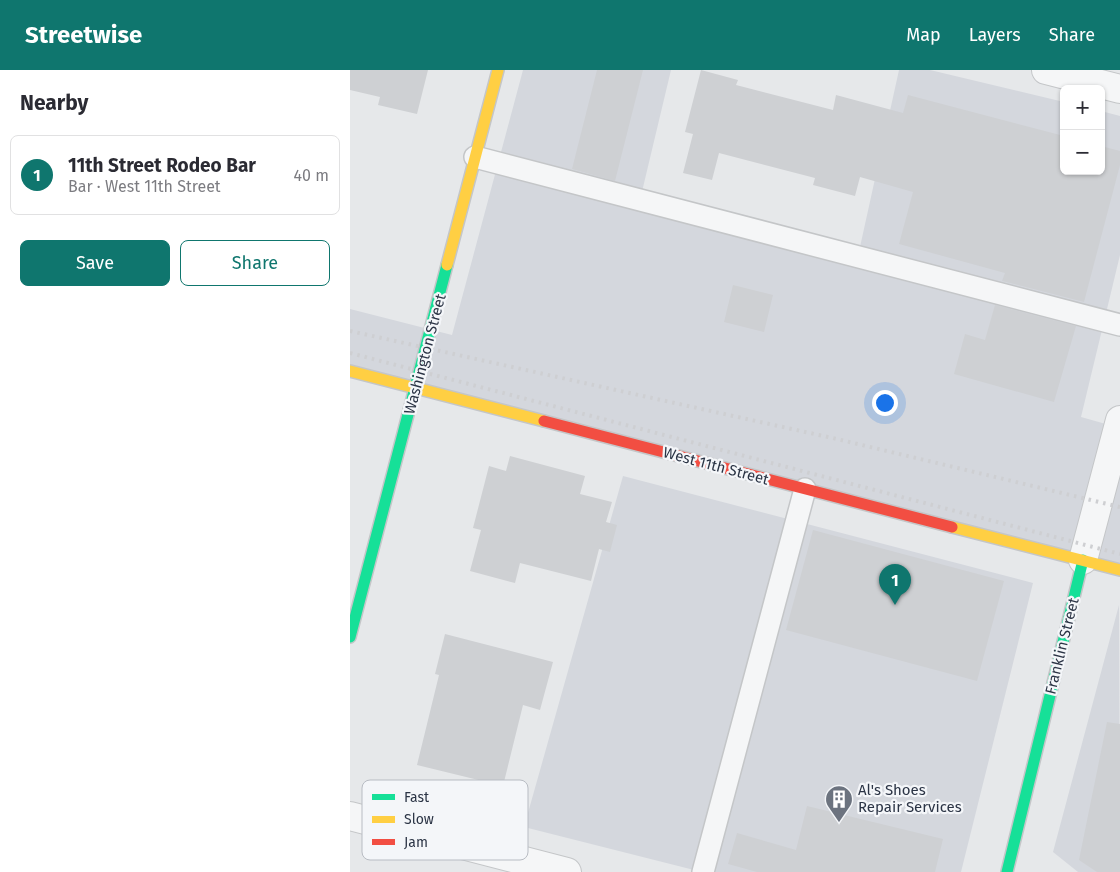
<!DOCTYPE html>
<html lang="en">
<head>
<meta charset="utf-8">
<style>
  :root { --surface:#fff; --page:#f2f2f3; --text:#2b2b33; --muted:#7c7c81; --line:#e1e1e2; --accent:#0f766e }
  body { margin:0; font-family:"Fira Sans",sans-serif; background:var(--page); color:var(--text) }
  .controls { position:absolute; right:15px; top:15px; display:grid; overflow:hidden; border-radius:8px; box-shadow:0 1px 4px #0004 }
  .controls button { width:45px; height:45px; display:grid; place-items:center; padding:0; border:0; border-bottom:1px solid var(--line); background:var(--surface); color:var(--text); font:25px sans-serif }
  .you { position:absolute; left:534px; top:332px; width:18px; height:18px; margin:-12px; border:4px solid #fff; border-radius:50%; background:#1a73e8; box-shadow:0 0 0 8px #1a73e833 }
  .badge { display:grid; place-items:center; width:32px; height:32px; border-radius:50%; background:var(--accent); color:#fff; font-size:16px; font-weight:700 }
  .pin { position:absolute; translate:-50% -41px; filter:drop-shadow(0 1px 2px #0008) }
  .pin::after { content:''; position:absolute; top:26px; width:18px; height:15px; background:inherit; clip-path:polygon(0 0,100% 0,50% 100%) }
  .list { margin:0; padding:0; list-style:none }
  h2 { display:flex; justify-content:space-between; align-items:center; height:65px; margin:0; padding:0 20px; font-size:21px }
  h2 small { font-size:16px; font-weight:400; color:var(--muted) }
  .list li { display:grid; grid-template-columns:32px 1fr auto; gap:15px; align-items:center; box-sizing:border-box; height:80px; margin:0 10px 10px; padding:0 10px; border:1px solid var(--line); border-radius:8px }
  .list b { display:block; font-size:19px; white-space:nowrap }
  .list p { margin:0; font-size:16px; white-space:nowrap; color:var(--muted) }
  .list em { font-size:16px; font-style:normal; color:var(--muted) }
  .actions { display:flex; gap:10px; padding:15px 20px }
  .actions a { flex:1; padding:11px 0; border:1px solid var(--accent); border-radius:8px; text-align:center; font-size:18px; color:var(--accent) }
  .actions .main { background:var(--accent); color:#fff }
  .map { position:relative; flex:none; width:770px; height:802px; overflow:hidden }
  header { display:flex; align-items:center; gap:30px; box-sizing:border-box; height:70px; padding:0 25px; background:var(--accent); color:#fff }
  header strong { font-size:24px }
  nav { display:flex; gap:28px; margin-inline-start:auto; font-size:18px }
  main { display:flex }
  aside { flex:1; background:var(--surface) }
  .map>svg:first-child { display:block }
</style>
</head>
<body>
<header>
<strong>Streetwise</strong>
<nav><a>Map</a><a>Layers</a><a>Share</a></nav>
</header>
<main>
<aside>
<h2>Nearby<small></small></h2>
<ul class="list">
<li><span class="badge">1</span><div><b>11th Street Rodeo Bar</b><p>Bar · West 11th Street</p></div><em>40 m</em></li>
</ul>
<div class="actions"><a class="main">Save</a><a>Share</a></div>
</aside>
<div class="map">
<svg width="770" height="802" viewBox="0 0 770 802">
  <rect width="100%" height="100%" fill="#e6e8ea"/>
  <path fill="#d4d7dd" d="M173,0h148l-31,130 218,56 41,-186h31l134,32v69h37v-60l19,5v139l-39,162 39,11v139l-770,-200v-58l102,26z
    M273,406l410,107 -72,289h-259l-178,-45z
    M769,535l1,267h-42l-25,-20z"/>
  <path fill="#ced0d3" d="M0,0h78l-11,44 -39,-9 2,-8 -30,-7z
    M247,0h46l-28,111 -43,-12z
    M351,0l37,10 -2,5 97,25 3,-15 67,18 5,-18 156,41v35h37v-25l19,5v14l-36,137 -82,-21 3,-8 -106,-29 14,-52 -53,-15 -5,19 -42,-11 2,-7 -96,-25 -7,27 -29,-7 10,-39 -8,-2z
    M383,215l40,10 -9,37 -40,-10z
    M645,235l81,21 -22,76 -100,-28 11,-40 20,6z
    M160,386l75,20 -5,18 32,8 -6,20 11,3 -7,27 -11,-3 -8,32 -71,-18 -5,20 -45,-12 11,-41 -8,-2 16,-62 17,5z
    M463,460l191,51 -27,100 -191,-51z
    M95,564l108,28 -13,48 -17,-5 -20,81 -86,-21 22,-90 -4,-1z
    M757,652l13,2v148h-23l-18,-12z
    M457,736l136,33 -8,33h-178l-29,-8 9,-31 59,17z"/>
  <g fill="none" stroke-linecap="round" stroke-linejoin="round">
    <g stroke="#c4c6c8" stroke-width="24">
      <path id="lane" d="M125,87l645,168
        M353,802l102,-383"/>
    </g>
    <g stroke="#c4c6c8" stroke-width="30">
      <path id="street" d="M696,0l74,19
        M733,490l37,-140
        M0,746l217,56"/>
    </g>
    <g stroke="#c4c6c8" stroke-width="14">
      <path id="fast" d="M0,567l97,-372
        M657,802l76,-312"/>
    </g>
    <g stroke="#c4c6c8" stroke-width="14">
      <path id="slow" d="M97,195l51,-195
        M0,301l194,50
        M602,457l168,43"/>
    </g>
    <g stroke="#c4c6c8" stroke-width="14">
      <path id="jam" d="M194,351l408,106"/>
    </g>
    <use href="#lane" stroke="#f5f6f7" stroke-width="21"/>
    <use href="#street" stroke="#f5f6f7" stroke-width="28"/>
    <use href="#fast" stroke="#16e098" stroke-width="11"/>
    <use href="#slow" stroke="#ffcf43" stroke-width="11"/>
    <use href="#jam" stroke="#f24e42" stroke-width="11"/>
    <path stroke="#cecfd2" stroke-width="4" stroke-dasharray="2.5 5" stroke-linecap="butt" d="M0,261l487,108 283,68
      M0,283l770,201"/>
  </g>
  <defs>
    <g id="building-pin" transform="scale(1.4375)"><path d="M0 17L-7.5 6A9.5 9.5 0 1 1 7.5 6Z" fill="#6c737f" stroke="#f4f6f9"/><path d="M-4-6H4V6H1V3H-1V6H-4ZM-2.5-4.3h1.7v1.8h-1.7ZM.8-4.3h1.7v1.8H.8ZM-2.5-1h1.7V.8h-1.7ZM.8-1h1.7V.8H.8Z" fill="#fff"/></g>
  </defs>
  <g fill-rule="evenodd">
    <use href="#building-pin" x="489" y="729"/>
  </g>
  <g text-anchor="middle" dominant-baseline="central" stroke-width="4.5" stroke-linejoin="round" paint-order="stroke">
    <g font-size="15" fill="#2b3445" stroke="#f4f6f9">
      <text transform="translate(75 284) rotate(-75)">Washington Street</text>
      <text transform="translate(366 396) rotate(15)">West 11th Street</text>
      <text transform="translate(712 576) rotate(-76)">Franklin Street</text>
    </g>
    <g font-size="15" fill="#2b3445" stroke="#f4f6f9" text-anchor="start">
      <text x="508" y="720">Al's Shoes<tspan x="508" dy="17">Repair Services</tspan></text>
    </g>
  </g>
  <rect x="12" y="710" width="166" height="80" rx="8" fill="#f4f6f9" stroke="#b8bcc3" stroke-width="1"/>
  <rect x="22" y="724" width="23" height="6" fill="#16e098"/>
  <rect x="22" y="746" width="23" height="7" fill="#ffcf43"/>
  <rect x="22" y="769" width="23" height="6" fill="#f24e42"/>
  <g font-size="14" fill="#2b3445">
    <text x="54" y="732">Fast</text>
    <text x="54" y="754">Slow</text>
    <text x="54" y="777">Jam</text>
  </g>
</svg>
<div class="controls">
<button>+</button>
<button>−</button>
</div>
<div class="you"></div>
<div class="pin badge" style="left:545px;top:535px">1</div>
</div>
</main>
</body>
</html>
